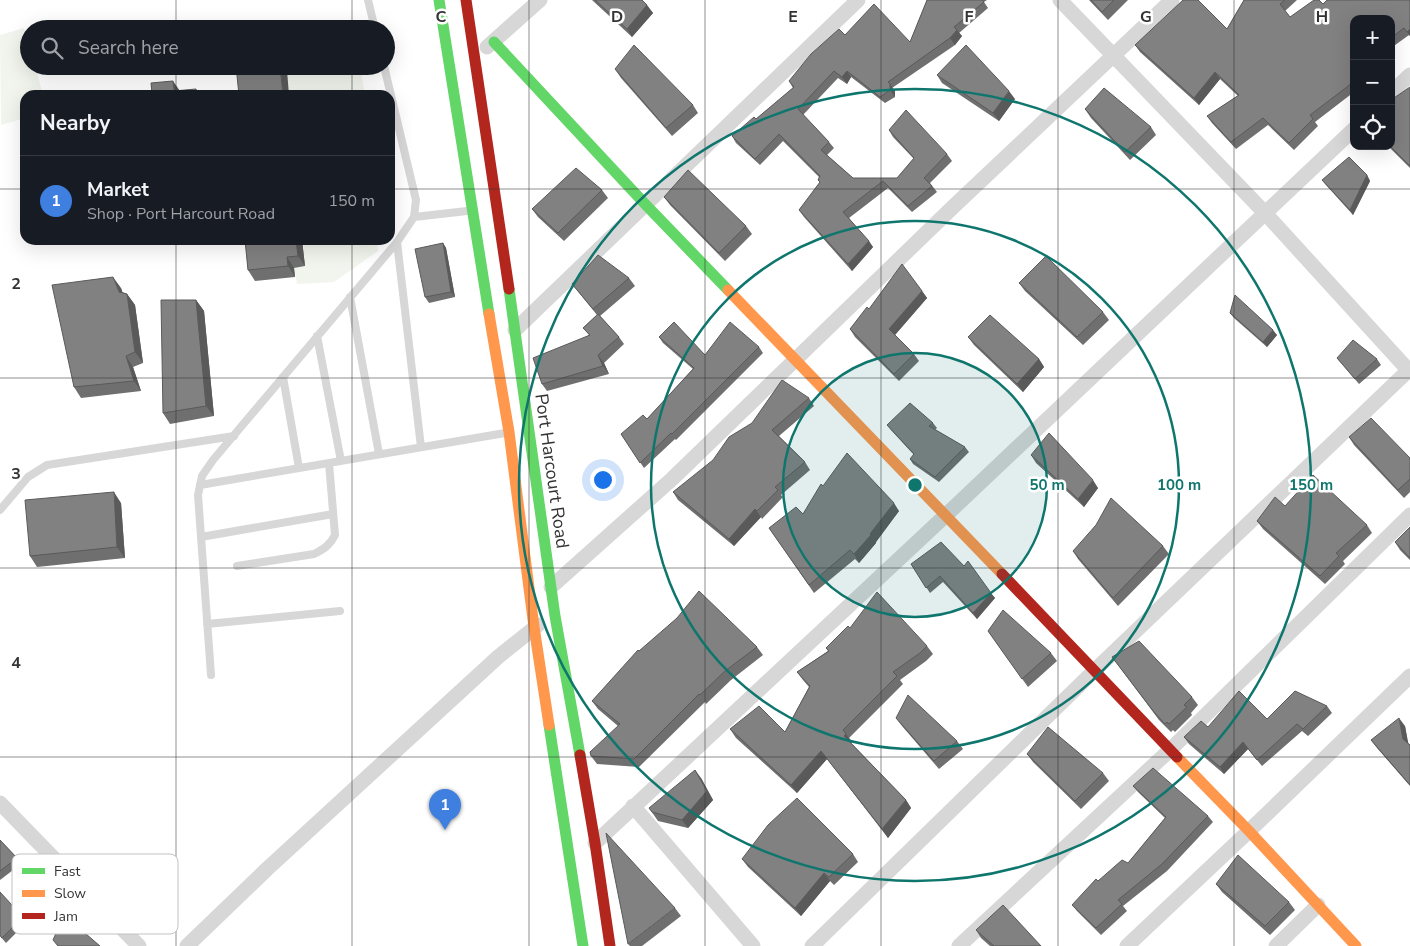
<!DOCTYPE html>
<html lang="en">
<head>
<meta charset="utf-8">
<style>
  :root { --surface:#171b24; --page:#20242c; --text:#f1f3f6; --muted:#9ea1a6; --line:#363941; --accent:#2563eb }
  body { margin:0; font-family:"Nunito Sans",sans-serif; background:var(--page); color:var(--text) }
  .controls { position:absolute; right:15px; top:15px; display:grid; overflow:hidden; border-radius:10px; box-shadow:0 5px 20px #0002 }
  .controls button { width:45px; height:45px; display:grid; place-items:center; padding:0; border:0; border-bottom:1px solid var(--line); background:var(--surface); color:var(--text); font:25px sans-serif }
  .you { position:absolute; left:602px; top:479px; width:18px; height:18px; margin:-12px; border:4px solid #fff; border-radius:50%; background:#1a73e8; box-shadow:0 0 0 8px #1a73e833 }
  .badge { display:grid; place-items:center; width:32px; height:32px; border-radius:50%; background:var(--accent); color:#fff; font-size:16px; font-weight:700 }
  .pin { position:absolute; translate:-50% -41px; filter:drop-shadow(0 1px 2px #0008) }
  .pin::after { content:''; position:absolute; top:26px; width:18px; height:15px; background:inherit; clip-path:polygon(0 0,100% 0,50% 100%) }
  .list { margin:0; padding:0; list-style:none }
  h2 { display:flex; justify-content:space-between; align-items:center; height:65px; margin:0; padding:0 20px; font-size:21px }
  h2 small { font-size:16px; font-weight:400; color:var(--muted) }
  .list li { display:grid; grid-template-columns:32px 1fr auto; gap:15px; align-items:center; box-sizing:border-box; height:90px; padding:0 20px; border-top:1px solid var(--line) }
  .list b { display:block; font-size:19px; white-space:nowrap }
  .list p { margin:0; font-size:16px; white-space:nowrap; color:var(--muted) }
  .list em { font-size:16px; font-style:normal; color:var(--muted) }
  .icon { flex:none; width:28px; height:28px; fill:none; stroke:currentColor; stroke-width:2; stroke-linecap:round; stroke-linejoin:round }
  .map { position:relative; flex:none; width:1410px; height:946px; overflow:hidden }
  .search { position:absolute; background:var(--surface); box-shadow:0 5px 20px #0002; left:20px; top:20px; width:375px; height:55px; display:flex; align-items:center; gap:12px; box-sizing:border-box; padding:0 18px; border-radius:28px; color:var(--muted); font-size:19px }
  .panel { position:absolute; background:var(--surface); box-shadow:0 5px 20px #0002; left:20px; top:90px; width:375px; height:155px; border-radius:15px }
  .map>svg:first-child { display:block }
</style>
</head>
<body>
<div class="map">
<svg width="1410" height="946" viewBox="0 0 1410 946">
  <rect width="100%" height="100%" fill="#fff"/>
  <path fill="#f1f5ed" d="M24,28l5,17v21h6l8,29h-18v23l-24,7 -1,-90z
    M279,66h81l5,29h-76l-2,-25z
    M303,240h74l1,11 -44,31 -37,2 -3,-16 11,-2z"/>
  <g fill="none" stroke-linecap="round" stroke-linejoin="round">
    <path stroke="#d7d7d7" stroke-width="8" d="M368,0l7,29
      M414,217l53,-6
      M397,242l24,205
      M350,297l29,157
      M317,336l24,125
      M283,377l16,91
      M200,485l305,-52
      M0,510l28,-33 19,-12 187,-29
      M201,537l132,-23
      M237,566l77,-12c10,-5 16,-9 21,-19l-6,-72
      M207,624l133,-13
      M211,675l-13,-180 4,-19 11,-16 184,-218 17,-25 2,-17 -32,-134"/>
    <path stroke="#d7d7d7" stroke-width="15" d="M1060,0l205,213 145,159
      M487,47l53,-47
      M1391,93l19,-18
      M515,330l343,-330
      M551,587l121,-108 281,-272 219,-207
      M0,803l139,143
      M633,806l120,140
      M595,843l350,-327 409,-387
      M187,946l80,-77 231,-212 40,-32
      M812,946l283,-276 315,-301
      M959,946l212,-197 239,-234
      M1127,946l122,-115 161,-155
      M1276,946l42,-41"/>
    <path stroke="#63d668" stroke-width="11" d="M439,0l50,314
      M494,42l152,163 82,85
      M509,289l46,327 25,139
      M549,725l34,221"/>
    <path stroke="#ff974d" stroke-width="11" d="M728,290l274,284
      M489,314l20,118 25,195 15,98
      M1177,757l72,74 107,115"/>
    <path stroke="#b3261e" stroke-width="11" d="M466,0l43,289
      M1002,574l175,183
      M580,755l15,88 15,103"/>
  </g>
  <path fill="#6f6f6f" d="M592,0h50l11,13 -21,24z
    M927,0h60l-3,2 4,6 -29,25 3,3 -7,9 -63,43 3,3v6l-10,6 -34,-26 -4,7 -9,-6 -35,37 26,27 5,6 -7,7 26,23h44l17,-19 -21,-22 -4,-7 58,24 5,7 -22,22 7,9 -25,20 -24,-24 -39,30 24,29 -21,24 -48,-54 -5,-7 21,-27 -2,-3 1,-3 -36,-36 -23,24 -24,-22 -4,-7 24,-17 37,-31 -4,-7 56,-46 65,7z
    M1089,0h39l-20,20z
    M1244,0h53l-12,11 5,6 33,-13 87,-4v36l-1,-1 -18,13v-29h-37v73l-39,30 3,4 -24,24 -26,-25 -32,24 -24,-26 -5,-7 31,-20 -18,-17 -21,26 -59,-53 -5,-7 92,-16z
    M615,69l78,36 5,8 -26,23 -51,-58z
    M937,75l78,24 -16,22 -57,-38z
    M1410,87v81l-22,-22h3z
    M1085,109l66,18 5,8 -26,25 -39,-42z
    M1367,175l3,6 -17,34 -27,-30 -4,-5z
    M602,190l6,8 -44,43 -26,-24 -6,-8z
    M664,197l82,29 6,8 -27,27 -55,-56z
    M102,240h47l-43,5z
    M245,240h57l3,26 -11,2 1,9 -40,4 -7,-11z
    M443,243l3,5 9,49 -26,6 -4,-6z
    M629,278l6,8 -35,30 19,21 5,7 -20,19 5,11 -62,17 -5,-7 47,-49 -6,-7 14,-13 -25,-31z
    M1019,283l84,29 6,8 -26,25 -58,-54z
    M121,288l1,4 5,2 8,11 8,58 -10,4 8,24 -60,7 -7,-11z
    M922,291l5,7 -32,37 19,19 5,7 -20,20 -44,-44 -5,-8 19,-20z
    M196,300l8,11 10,105 -44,8 -7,-11z
    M1230,313l47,22 -10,12 -33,-29z
    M659,337l46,18 54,-8 4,6 -87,87 -1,-1 -31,29 -23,-34 26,-15 46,-50 -30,-26z
    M968,337l71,22 5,8 -21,25 -49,-47z
    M1337,358l40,1 4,6 -22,19z
    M809,398l5,8 -35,30 26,26 5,8 -29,25 2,2 -21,22 -1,-2 -27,29 -56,-46 -5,-8z
    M933,423l4,5 -2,2 30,17 4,5 -30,30 -26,-18 -3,-5 4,-4 -23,-25 -4,-5z
    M1349,437l61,21v34l-6,6 -50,-53z
    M1031,455l67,33 -14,19 -48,-44z
    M823,486l76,25 -23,31v1l-17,20 -4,-4 -41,34 -45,-65 34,-14z
    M121,503l4,55 -88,9 -7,-11z
    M1285,506l82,19 5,8 -29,28 2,3 -20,20 -62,-55 -6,-8z
    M1410,527v33l-10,-10 -5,-8z
    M1163,546l6,8 -51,52 -40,-47 -5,-8z
    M911,564l53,2 31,32 -18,21 -34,-37 -13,11z
    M850,628l77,18 6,8 -7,7 -26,19 3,4 -54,54 3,4 -1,1 55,57 5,8 -23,30 -61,-79 -30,34 -61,-55 -6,-9 55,3 24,-45 -6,-7 -6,-8 31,-21 -2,-3z
    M988,631l63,22 6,8 -29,26z
    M757,647l6,8 -32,25 -25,24 -1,-2 -66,65 -42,-3 -6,-8 27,-30 -20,-17 -6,-8 47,-50z
    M1112,657l80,40 6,8 -7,8 1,2 -17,17 -2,-2 -2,2 -12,-12z
    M1327,706l5,7 -24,23 -6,-5 -40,35 -14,-17 -24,25 -35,-30 -5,-7 24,-10 59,-8z
    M896,718l61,23 6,8 -24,20 -37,-43z
    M1405,726l3,18 2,1v41l-33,-38 -6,-8z
    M1027,754l76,19 6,8 -28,28 -48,-47z
    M701,778l12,22 -25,28 -30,-7 -9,-13z
    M1133,786l75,30 5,6 -46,49 -44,35 4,5 -26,24 -24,-24 -5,-6 56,-42 37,-45 -27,-26z
    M0,840l17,18 4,6 -21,16z
    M853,854l5,8 -24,23 -4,-4 -29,35 -53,-49 -6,-8z
    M1216,884l73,18 6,8 -25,25 -48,-43z
    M675,908l6,8 -39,30h-12l-2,-2z
    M23,917l3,6 -20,20 -6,-7z
    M976,930l65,16h-51l-9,-8z"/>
  <path fill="#5a5a5a" d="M647,5l6,8 -21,24 -5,-8z
    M1410,29v7l-3,-4z
    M957,30l5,6 -7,9 -5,-7z
    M280,66h4l3,4 2,25h-6z
    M847,71l4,6 -4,7 -5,-7z
    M1215,72l5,7 -21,26 -5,-7z
    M173,81l7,10h-6z
    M890,84l5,7v6l-5,-7z
    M196,89l4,6h-3z
    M1009,91l6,8 -16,22 -6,-8z
    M1367,175l3,6 -17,34 -3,-5z
    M296,240h6l3,26 -7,-10z
    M869,241l4,6 -21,24 -4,-7z
    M443,243l3,5 9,49 -4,-5z
    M287,257l7,11 1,9 -7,-11z
    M113,277l8,11 5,14 -7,-10z
    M922,291l5,7 -33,38 -5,-7z
    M127,294l8,11 8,58 -8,-11z
    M196,300l8,11 10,105 -8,-10z
    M1273,330l4,5 -10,12 -4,-5z
    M598,355l6,8 5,11 -6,-8z
    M126,356l7,11 8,24 -7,-10z
    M1039,359l5,8 -21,25 -6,-8z
    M1093,480l5,8 -14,19 -6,-8z
    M114,492l7,11 4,55 -8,-11z
    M894,503l5,8 -23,31v1l-17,20 -5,-9z
    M755,509l6,8 -27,29 -5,-7z
    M991,593l4,5 -18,21 -4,-6z
    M1399,718l6,8 4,21 -6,-8z
    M846,734l6,8 -2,2 -6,-8z
    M1243,742l5,7 -24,25 -4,-7z
    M821,751l6,8 -30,34 -6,-8z
    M695,770l6,8 12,22 -25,28 -6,-8z
    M906,800l5,8 -23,30 -6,-9z
    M824,873l6,8 -29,35 -6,-8z"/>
  <path fill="#818181" stroke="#5a5a5a" d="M595,0h47l5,5 -20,24z
    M927,0h55l2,2 -30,25 3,3 -7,8 -62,44 2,2v6l-10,7 -33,-26 -5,6 -8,-6 -36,38 31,33 -8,8 32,28h44l17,-20 -25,-28 17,-20 41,44 -23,24 8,8 -24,20 -25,-25 -40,31 26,29 -21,23 -49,-54 21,-28 -2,-2 2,-4 -41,-42 -24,25 -23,-23 22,-19 2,2 38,-32 -5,-6 22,-27 28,-25 6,6 29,-31 36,38z
    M1091,0h23l-12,12z
    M1183,0h15l29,29 17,-29h41l-5,4 10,13 24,-17h5l4,4 4,-4h83v29l-3,3 -3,-4 -13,10v-19h-37v62l-7,6 -37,28 3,4 -24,24 -26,-25 -32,24 -24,-26 32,-21 -24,-23 -21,26 -59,-53z
    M634,45l59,60 -27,23 -51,-59z
    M966,45l43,46 -16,22 -56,-38z
    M236,66h44l3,29h-44z
    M173,81l1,10 22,-2 1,6h-61l16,-2 -1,-10z
    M1410,87v79l-20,-20h1v-45l3,-3z
    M1104,88l47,39 -26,25 -40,-43z
    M1349,157l18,18 -17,35 -28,-30z
    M576,168l26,22 -44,43 -26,-24z
    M688,170l58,56 -27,27 -55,-56z
    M245,240h51l2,16 -11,1 1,9 -40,4z
    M443,243l8,49 -26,5 -10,-48z
    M598,255l31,23 -36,31 -21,-25z
    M1046,256l57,56 -26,25 -58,-54z
    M902,264l20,27 -33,38 25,25 -20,20 -44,-45 17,-22 2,2z
    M113,277l6,15 8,2 8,58 -9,4 8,25 -60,6 -22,-102z
    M1235,295l38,35 -10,12 -33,-29z
    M161,300h35l10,106 -43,7z
    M598,314l21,23 -21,18 5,11 -61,18 -9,-26 57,-23 -7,-7z
    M990,315l49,44 -22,25 -49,-47z
    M674,322l31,33 25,-33 29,25 -87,87 -1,-1 -31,30 -19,-29 22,-19 4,4 47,-51 -35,-31z
    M1353,340l24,19 -22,20 -18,-21z
    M782,380l27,18 -37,32 33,32 -30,25 3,3 -21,21 -2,-2 -26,30 -56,-47 40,-32 16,-23 23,-14z
    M910,403l23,20 -4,3 36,21 -30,30 -25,-18 4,-5 -27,-29z
    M1371,418l39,40v21l-12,11 -49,-53z
    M1049,433l44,47 -15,19 -47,-44z
    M847,453l47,50 -24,31 1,1 -17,19 -4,-4 -41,35 -40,-57 27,-21 7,7 18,-30 2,2z
    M1313,475l54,50 -31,28 3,3 -19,20 -63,-55 18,-24 10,9z
    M114,492l3,55 -87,9 -5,-56z
    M1111,498l52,48 -50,52 -40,-47 23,-26z
    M1410,527v31l-15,-16z
    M941,542l23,24 4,-5 23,32 -18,20 -33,-37 -14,12 -15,-24z
    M699,591l58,56 -32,24 -25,24 -1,-1 -65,65 -43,-3 -1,-4 30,-28 -28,-23 46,-51 1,1 38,-33z
    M877,592l50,54 -7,7 -27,19 4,4 -54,54 3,4 -2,2 62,64 -24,29 -61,-78 -30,34 -61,-56 29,-23 26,26 25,-46 -13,-14 32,-21 -3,-3 22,-22 2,2z
    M1003,610l48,43 -29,26 -34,-48z
    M1139,641l53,56 -8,8 3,2 -18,17 -2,-2 -2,2 -11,-12 -42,-55z
    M1239,691l28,28 28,-28 32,15 -24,23 -6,-5 -40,36 -14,-18 -23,25 -36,-30 17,-16 7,6z
    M908,695l49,46 -23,20 -38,-43z
    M1399,718l4,21 7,6v40l-39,-45z
    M1048,727l55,46 -28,28 -48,-47z
    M1153,768l55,48 -46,48 -44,36 4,4 -26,24 -24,-23 24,-26 2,2 24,-21 6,3 38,-46 -33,-31z
    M695,770l12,21 -25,29 -30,-8 -3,-4z
    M797,798l56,56 -24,23 -5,-4 -29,35 -53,-49 26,-34z
    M606,833l69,75 -47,36z
    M0,840l17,18 -17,13z
    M1238,855l51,47 -24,24 -49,-42z
    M0,892l23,25 -21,21 -2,-3z
    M1003,905l38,41h-47l-18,-16z
    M64,915l36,31h-42l-5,-6z"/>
  <path fill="none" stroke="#333" stroke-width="1" stroke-opacity="0.55" d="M176,0v29M352,0v29M529,0v946M705,0v946M881,0v946M1058,0v946M1234,0v946M176,66v29M352,66v29M0,189h25M390,189h1020M176,240v706M352,240v706M0,378h1410M0,568h1410M0,757h1410"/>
  <circle cx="915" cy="485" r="132" fill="#0f766e" fill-opacity=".12"/>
  <g fill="none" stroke="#0f766e" stroke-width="2.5">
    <circle cx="915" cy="485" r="132"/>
    <circle cx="915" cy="485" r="264"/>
    <circle cx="915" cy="485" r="396"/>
  </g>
  <g text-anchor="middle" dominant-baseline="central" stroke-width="5" stroke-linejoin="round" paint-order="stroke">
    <g font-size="18" fill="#333" stroke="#fff">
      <text transform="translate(552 471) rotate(82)">Port Harcourt Road</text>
    </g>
  </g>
  <rect x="12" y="854" width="166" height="80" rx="8" fill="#fff" stroke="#c2c2c2" stroke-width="1"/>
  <rect x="22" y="868" width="23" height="6" fill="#63d668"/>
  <rect x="22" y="890" width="23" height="7" fill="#ff974d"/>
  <rect x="22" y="913" width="23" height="6" fill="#b3261e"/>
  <g font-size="14" fill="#333">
    <text x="54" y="876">Fast</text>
    <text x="54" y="898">Slow</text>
    <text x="54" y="921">Jam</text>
  </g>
  <g font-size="16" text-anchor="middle" font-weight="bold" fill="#333" stroke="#fff" stroke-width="5" stroke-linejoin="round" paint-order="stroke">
    <text x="441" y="22">C</text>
    <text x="617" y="22">D</text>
    <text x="793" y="22">E</text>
    <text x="969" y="22">F</text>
    <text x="1146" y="22">G</text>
    <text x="1322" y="22">H</text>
    <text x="16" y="289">2</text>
    <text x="16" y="479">3</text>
    <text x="16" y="668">4</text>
  </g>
  <circle cx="915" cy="485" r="8" fill="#0f766e" stroke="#fff" stroke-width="2.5"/>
  <g font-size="15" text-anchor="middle" font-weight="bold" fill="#0f766e" stroke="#fff" stroke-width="5" stroke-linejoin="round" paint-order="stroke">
    <text x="1047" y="490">50 m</text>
    <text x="1179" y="490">100 m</text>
    <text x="1311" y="490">150 m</text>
  </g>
</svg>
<div class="controls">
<button>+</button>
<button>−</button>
<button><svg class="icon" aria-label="locate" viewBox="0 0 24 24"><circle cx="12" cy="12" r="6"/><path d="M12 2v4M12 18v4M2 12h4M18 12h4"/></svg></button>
</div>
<div class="you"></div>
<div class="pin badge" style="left:445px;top:830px;background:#3f7fe0">1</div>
<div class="search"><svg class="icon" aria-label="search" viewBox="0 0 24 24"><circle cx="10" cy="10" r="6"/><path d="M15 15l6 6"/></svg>Search here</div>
<section class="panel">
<h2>Nearby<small></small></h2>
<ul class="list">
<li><span class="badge" style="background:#3f7fe0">1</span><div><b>Market</b><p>Shop · Port Harcourt Road</p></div><em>150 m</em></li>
</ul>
</section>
</div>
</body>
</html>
